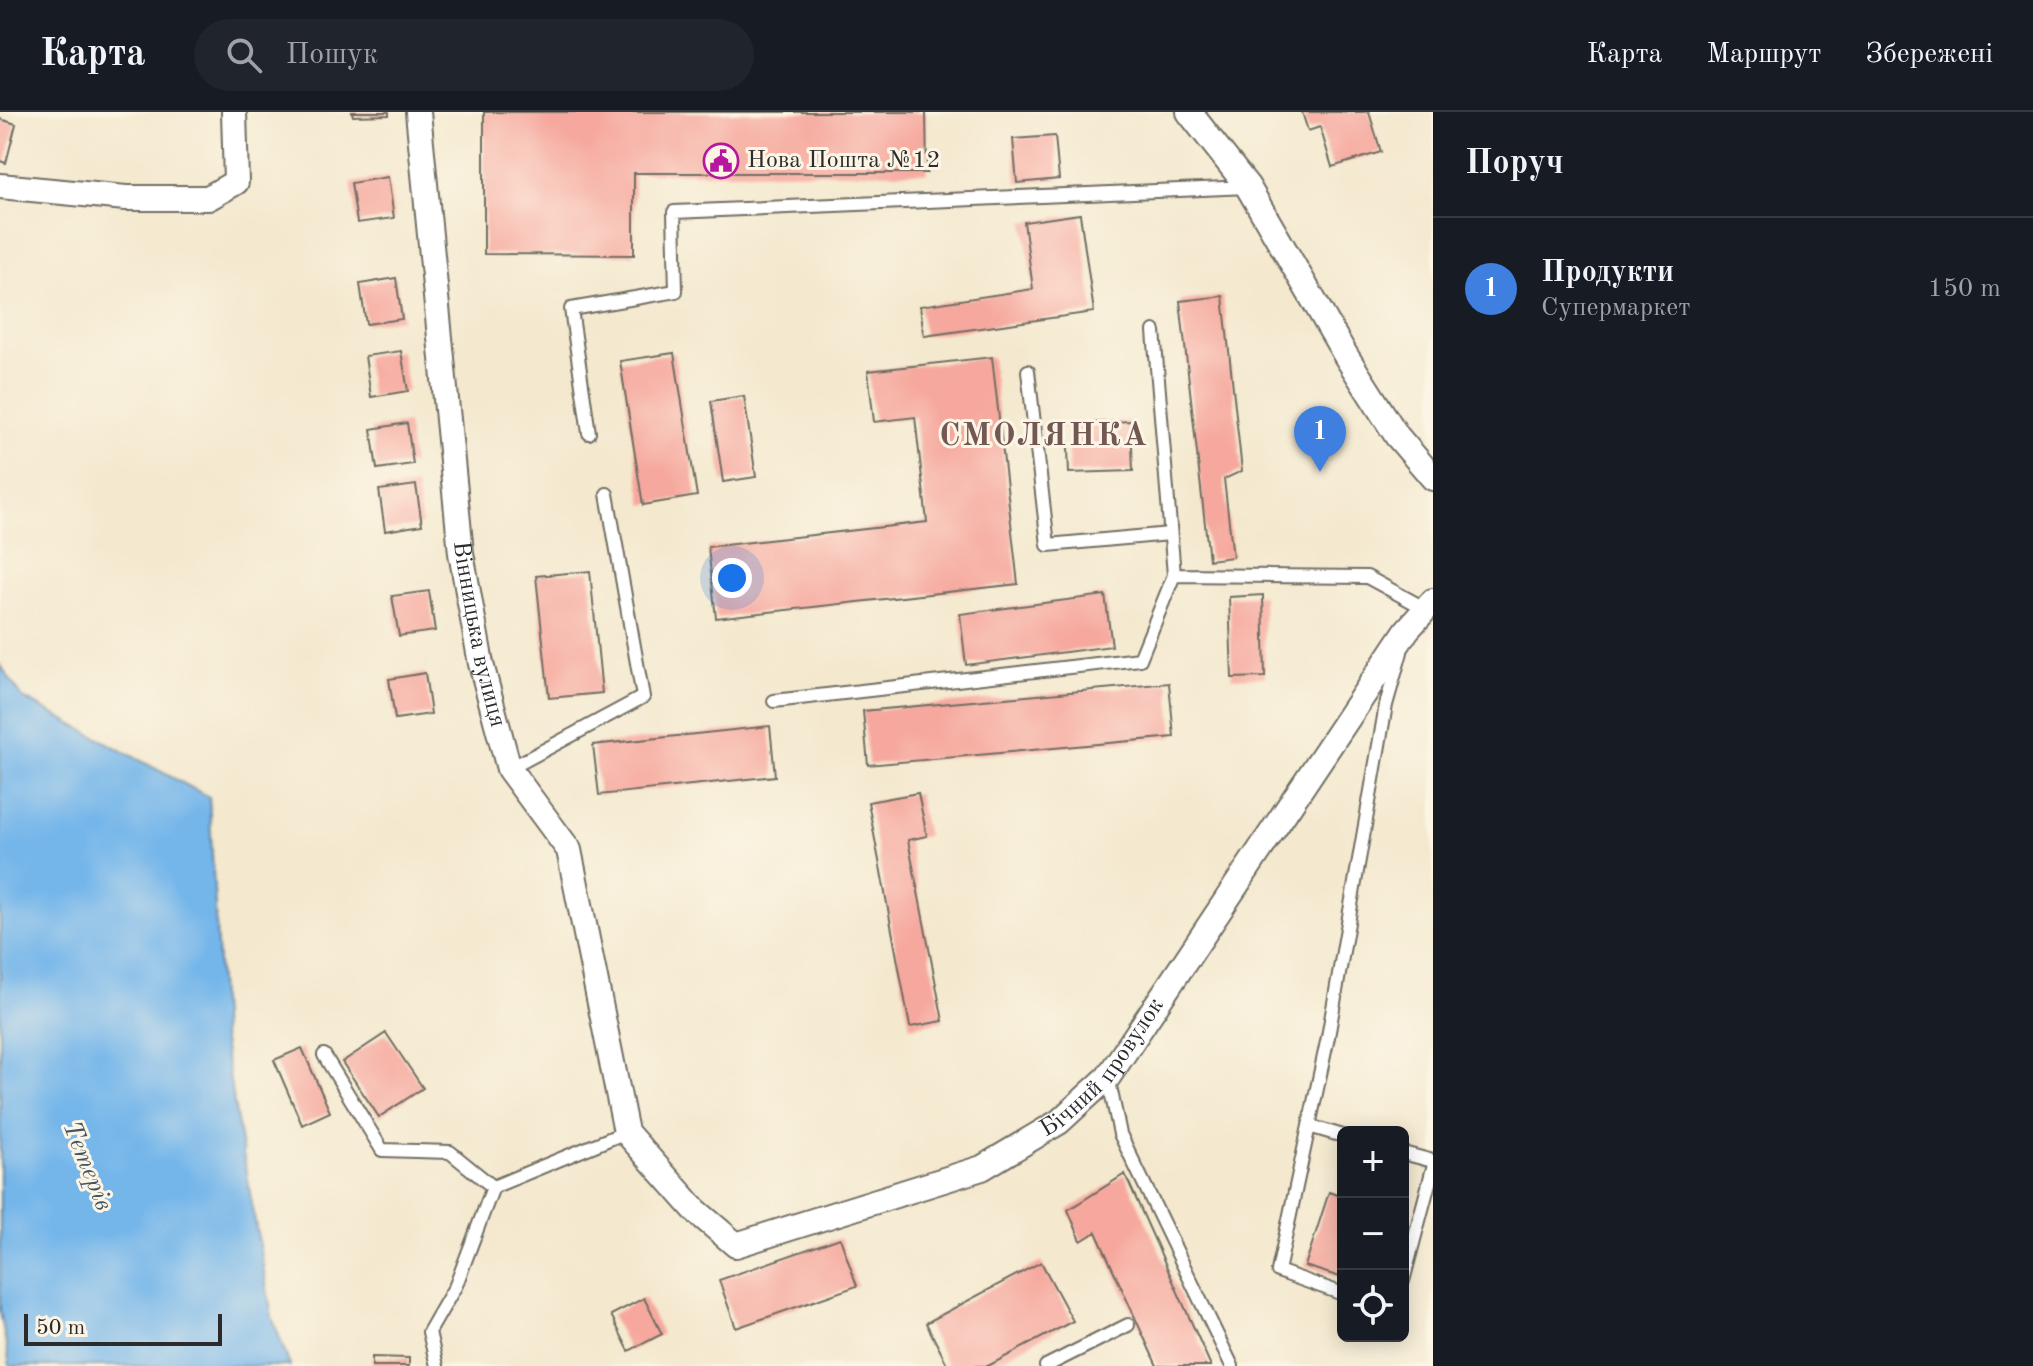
<!DOCTYPE html>
<html lang="uk">
<head>
<meta charset="utf-8">
<style>
  :root { --surface:#171b24; --page:#20242c; --text:#f1f3f6; --muted:#9ea1a6; --line:#363941; --accent:#2563eb }
  body { margin:0; font-family:"Old Standard TT",serif; background:var(--page); color:var(--text) }
  .controls { position:absolute; right:24px; bottom:24px; display:grid; overflow:hidden; border-radius:12px; box-shadow:0 4px 20px #0003 }
  .controls button { width:72px; height:72px; display:grid; place-items:center; padding:0; border:0; border-bottom:2px solid var(--line); background:var(--surface); color:var(--text); font:40px sans-serif }
  .scale { position:absolute; left:24px; bottom:20px; width:198px; box-sizing:border-box; padding-left:8px; border:4px solid #2b2b2b; border-top:0; font-size:22px; line-height:28px; white-space:nowrap; color:#2b2b2b; -webkit-text-stroke:6px #fcf5e5; paint-order:stroke }
  .you { position:absolute; left:732px; top:466px; width:28px; height:28px; margin:-20px; border:6px solid #fff; border-radius:50%; background:#1a73e8; box-shadow:0 0 0 12px #1a73e833 }
  .badge { display:grid; place-items:center; width:52px; height:52px; border-radius:50%; background:var(--accent); color:#fff; font-size:26px; font-weight:700 }
  .pin { position:absolute; translate:-50% -66px; filter:drop-shadow(0 2px 4px #0008) }
  .pin::after { content:''; position:absolute; top:42px; width:28px; height:24px; background:inherit; clip-path:polygon(0 0,100% 0,50% 100%) }
  .list { margin:0; padding:0; list-style:none }
  h2 { display:flex; justify-content:space-between; align-items:center; height:104px; margin:0; padding:0 32px; font-size:34px }
  h2 small { font-size:26px; font-weight:400; color:var(--muted) }
  .list li { display:grid; grid-template-columns:52px 1fr auto; gap:24px; align-items:center; box-sizing:border-box; height:144px; padding:0 32px; border-top:2px solid var(--line) }
  .list b { display:block; font-size:30px; white-space:nowrap }
  .list p { margin:0; font-size:26px; white-space:nowrap; color:var(--muted) }
  .list em { font-size:26px; font-style:normal; color:var(--muted) }
  .icon { flex:none; width:44px; height:44px; fill:none; stroke:currentColor; stroke-width:2; stroke-linecap:round; stroke-linejoin:round }
  .map { position:relative; flex:none; width:1433px; height:1254px; overflow:hidden }
  header { display:flex; align-items:center; gap:48px; box-sizing:border-box; height:112px; padding:0 40px; background:var(--surface); border-bottom:2px solid var(--line) }
  header strong { font-size:38px }
  nav { display:flex; gap:44px; margin-inline-start:auto; font-size:28px }
  .search { width:560px; height:72px; background:var(--page); display:flex; align-items:center; gap:20px; box-sizing:border-box; padding:0 28px; border-radius:44px; color:var(--muted); font-size:30px }
  main { display:flex }
  aside { flex:1; background:var(--surface) }
  .map>svg:first-child { display:block }
</style>
</head>
<body>
<header>
<strong>Карта</strong>
<div class="search"><svg class="icon" aria-label="search" viewBox="0 0 24 24"><circle cx="10" cy="10" r="6"/><path d="M15 15l6 6"/></svg>Пошук</div>
<nav><a>Карта</a><a>Маршрут</a><a>Збережені</a></nav>
</header>
<main>
<div class="map">
<svg width="1433" height="1254" viewBox="0 0 1433 1254">
  <rect width="100%" height="100%" fill="#fcf5e5"/>
  <filter id="ink" filterUnits="userSpaceOnUse"><feTurbulence type="fractalNoise" baseFrequency=".0125" numOctaves="2"/><feDisplacementMap in="SourceGraphic" scale="16" xChannelSelector="R" yChannelSelector="G"/><feConvolveMatrix kernelMatrix="1 2 1 2 8 2 1 2 1" color-interpolation-filters="sRGB"/></filter>
  <filter id="wash" filterUnits="userSpaceOnUse"><feTurbulence type="fractalNoise" baseFrequency=".006" numOctaves="4" result="noise"/><feDisplacementMap in="SourceGraphic" scale="32" xChannelSelector="R" yChannelSelector="G"/><feGaussianBlur stdDeviation="1.8" result="paint"/><feColorMatrix in="noise" values="0 0 0 0 0 0 0 0 0 0 0 0 0 0 0 0 0 1.4 0 .05"/><feComposite in="paint" operator="in"/></filter>
  <g filter="url(#wash)">
    <rect width="100%" height="100%" fill="#f4e9cf"/>
    <path fill="#75b6ea" stroke="#50708a" stroke-width="2" d="M0,553l23,33 186,99 13,239 50,281 18,49h-280l-10,-55z"/>
    <g id="blocks">
      <path fill="#f6a89e" d="M352,0h37v3l-36,1z
        M484,0h442l1,61h-293v82l-150,-1z
        M1302,0h67l12,40 -49,15 -12,-40 -12,4z
        M0,7l16,5 -10,39 -6,-2z
        M1055,24l4,43 -42,4 -4,-44z
        M388,65l6,41 -37,5 -6,-40z
        M1080,102l14,98 -170,24 -4,-30 113,-17 -9,-67z
        M396,166l6,41 -36,5 -6,-40z
        M1223,184l19,175 -18,8 9,78 -24,3 -29,-259z
        M401,239l7,40 -37,6 -6,-41z
        M674,241l23,143 -54,9 -23,-144z
        M992,245l26,227 -302,34 -8,-71 219,-25 -12,-105 -41,5 -6,-51z
        M744,284l12,81 -33,5 -12,-81z
        M1131,309l2,50 -64,2 -2,-49z
        M407,311l6,41 -36,5 -6,-40z
        M416,373l6,40 -37,6 -6,-41z
        M590,459l12,122 -53,5 -13,-122z
        M429,479l6,40 -36,5 -7,-40z
        M1105,483l7,51 -146,19 -6,-51z
        M1263,483l2,82 -33,1 -3,-81z
        M425,561l6,41 -36,5 -6,-40z
        M1169,571l5,54 -306,28 -5,-54z
        M770,614l5,50 -176,19 -6,-50z
        M918,681l9,43 -19,4 35,181 -33,6 -42,-225z
        M386,921l37,55 -44,29 -37,-55z
        M302,936l28,64 -28,13 -28,-65z
        M1125,1062l86,192h-54l-61,-134 -15,9 -13,-31z
        M1329,1080l14,5v81l-38,-12z
        M840,1126l17,48 -121,42 -17,-48z
        M1041,1150l32,59 -85,45h-40l-22,-43z
        M644,1186l18,36 -33,17 -18,-36z
        M372,1245l37,1v8h-37z"/>
    </g>
  </g>
  <g filter="url(#ink)">
    <use href="#blocks" fill-opacity="0" stroke="#716e64" stroke-width="2"/>
    <g fill="none" stroke-linecap="round" stroke-linejoin="round">
      <g stroke="#716e64" stroke-width="16">
        <path id="service" d="M1154,219l20,244 193,2 59,32
          M1028,259l20,174 122,-11
          M589,321l-18,-124 105,-18 -2,-79 574,-25
          M774,589l366,-42 34,-84
          M509,657l134,-72 -36,-203
          M324,943l58,95 68,2 43,35
          M1108,965l12,57 112,232
          M1309,1014l34,10
          M1403,1041l30,8
          M1403,1169l30,-113
          M1343,1182l-65,-23 50,-234 58,-332 15,-53
          M437,1254l-8,-34 27,-47 37,-98 133,-55
          M1046,1254l82,-41"/>
      </g>
      <g stroke="#716e64" stroke-width="28">
        <g id="minor">
          <path id="s1" d="M418,0l43,441 20,111 28,105 60,81 57,282 70,79 40,34 246,-77 77,-46 49,-45 299,-447 26,-29"/>
          <path d="M1189,0l59,75 98,169 51,80 36,42"/>
          <path d="M0,74l126,12h82l28,-16 -2,-70"/>
        </g>
      </g>
      <use href="#service" stroke="#fff" stroke-width="12"/>
      <use href="#minor" stroke="#fff" stroke-width="24"/>
    </g>
  </g>
  <defs>
    <g id="civic-ring" transform="scale(1.8)"><circle r="9.5" fill="#fcf5e5" stroke="#b5179e" stroke-width="1.5"/><path d="M-.6-6.5H3V-4.5H.6V-3L4-1V1h2V6H-6V1h2V-1L-.6-3ZM-1.2 2.5V6h2.4V2.5Z" fill="#b5179e"/></g>
  </defs>
  <g fill-rule="evenodd">
    <use href="#civic-ring" x="721" y="49"/>
  </g>
  <g text-anchor="middle" dominant-baseline="central" stroke-width="6" stroke-linejoin="round" paint-order="stroke">
    <g font-size="24" fill="#2b2b2b" stroke="#fcf5e5" text-anchor="start">
      <text x="747" y="49">Нова Пошта №12</text>
    </g>
    <g font-size="24" fill="#2b2b2b" stroke="#fcf5e5">
      <text stroke="none"><textPath href="#s1" startOffset="526">Вінницька вулиця</textPath></text>
      <text stroke="none"><textPath href="#s1" startOffset="1628">Бічний провулок</textPath></text>
    </g>
    <g font-size="26" font-style="italic" fill="#415564" stroke="#fcf5e5">
      <text transform="translate(87 1054) rotate(68)">Тетерів</text>
    </g>
    <g font-size="32" font-weight="bold" letter-spacing="2" fill="#725753" stroke="#fcf5e5">
      <text x="1044" y="325">СМОЛЯНКА</text>
    </g>
  </g>
</svg>
<div class="controls">
<button>+</button>
<button>−</button>
<button><svg class="icon" aria-label="locate" viewBox="0 0 24 24"><circle cx="12" cy="12" r="6"/><path d="M12 2v4M12 18v4M2 12h4M18 12h4"/></svg></button>
</div>
<div class="scale">50 m</div>
<div class="you"></div>
<div class="pin badge" style="left:1320px;top:360px;background:#3f7fe0">1</div>
</div>
<aside>
<h2>Поруч<small></small></h2>
<ul class="list">
<li><span class="badge" style="background:#3f7fe0">1</span><div><b>Продукти</b><p>Супермаркет</p></div><em>150 m</em></li>
</ul>
</aside>
</main>
</body>
</html>
